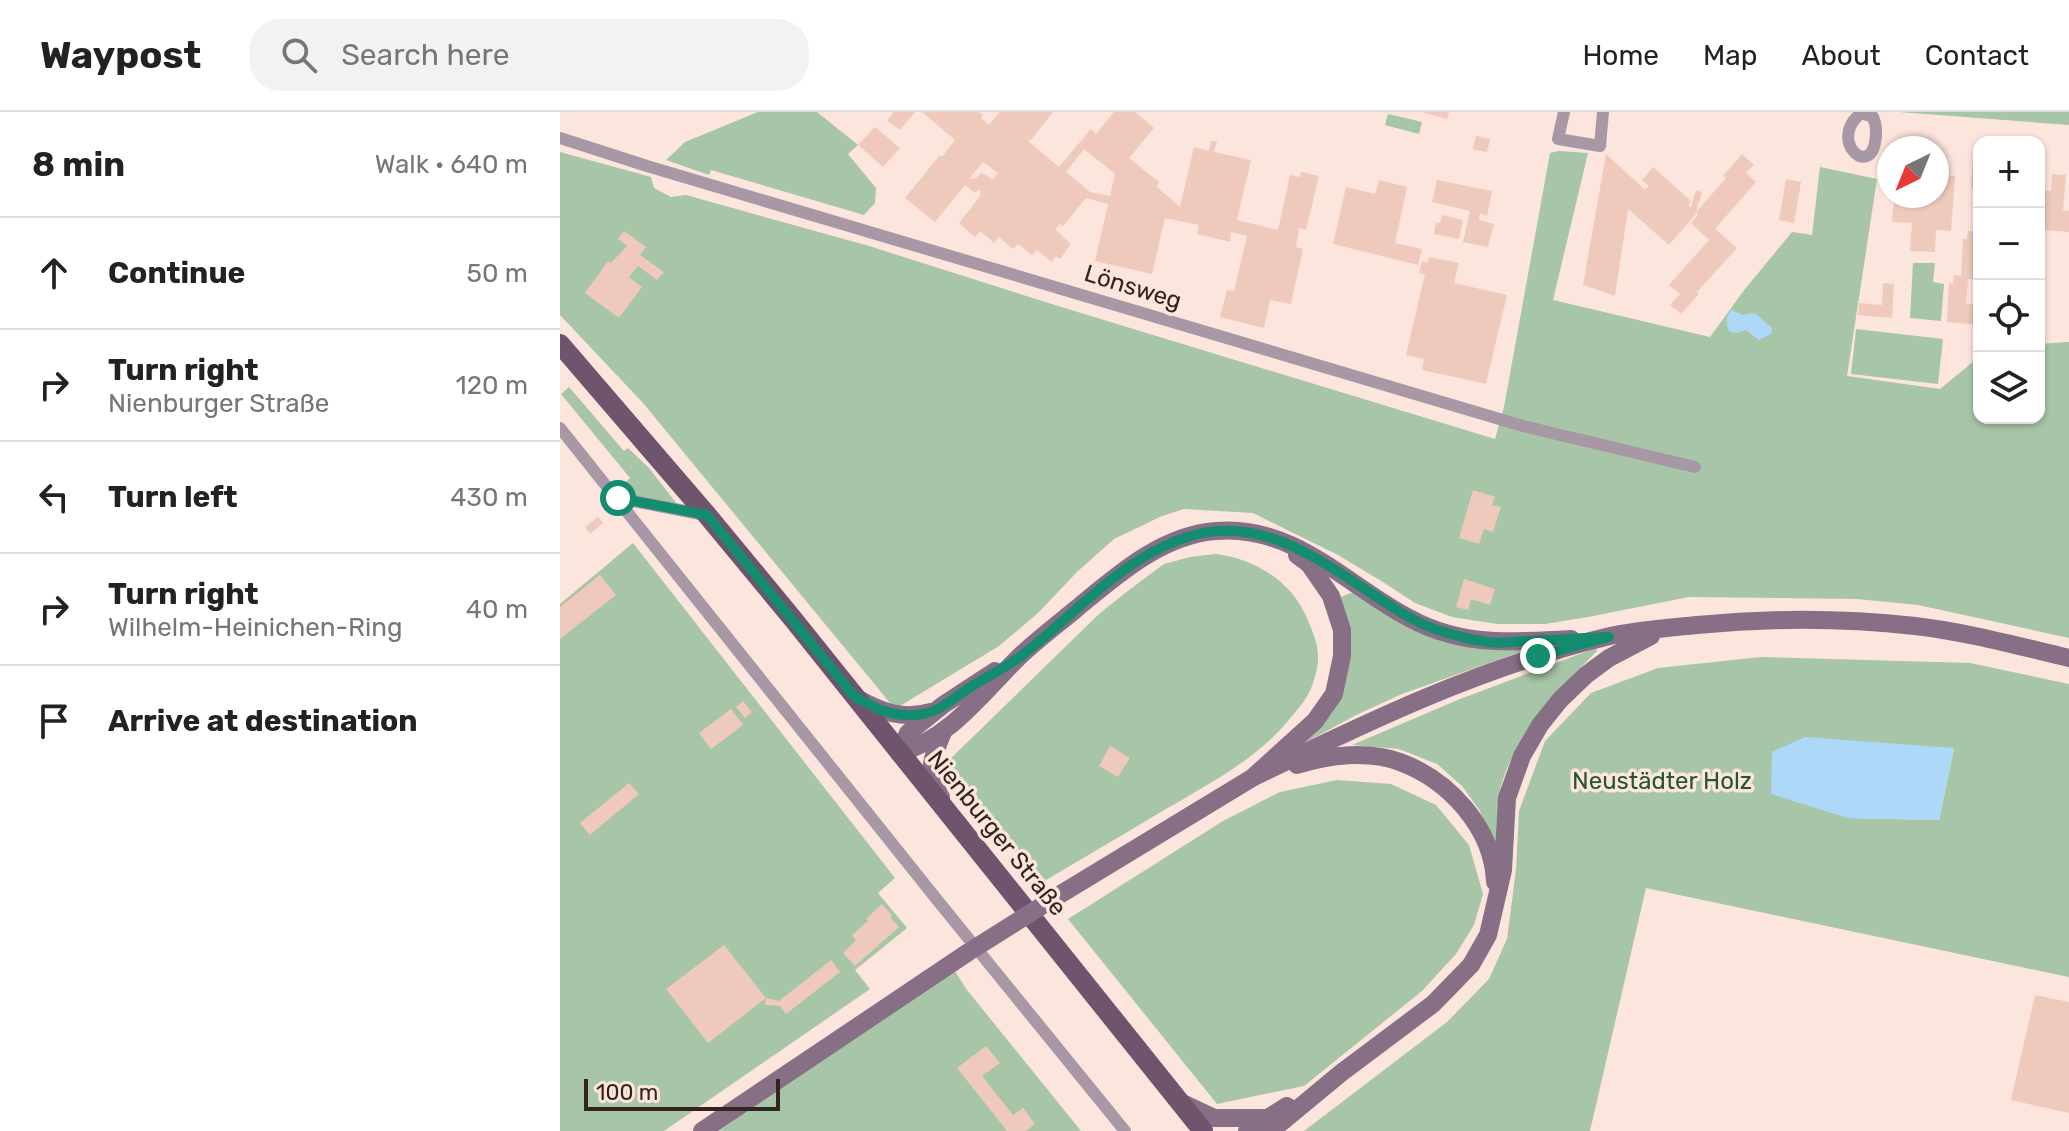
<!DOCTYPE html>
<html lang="en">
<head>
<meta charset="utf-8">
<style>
  :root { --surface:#fff; --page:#f2f2f2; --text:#222; --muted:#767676; --line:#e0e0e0 }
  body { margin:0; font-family:Rubik,sans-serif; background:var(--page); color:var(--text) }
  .controls { position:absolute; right:24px; top:24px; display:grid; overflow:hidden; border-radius:16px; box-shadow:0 2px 6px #0004 }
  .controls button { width:72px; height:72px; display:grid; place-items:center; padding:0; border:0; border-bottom:2px solid var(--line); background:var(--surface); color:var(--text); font:40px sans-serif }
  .compass { position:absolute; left:1317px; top:24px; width:72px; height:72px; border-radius:50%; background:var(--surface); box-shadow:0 2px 6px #0004; rotate:223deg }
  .scale { position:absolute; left:24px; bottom:20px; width:196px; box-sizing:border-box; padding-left:8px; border:4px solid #32241f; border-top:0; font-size:22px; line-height:28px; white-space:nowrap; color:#32241f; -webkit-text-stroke:6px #fce5dc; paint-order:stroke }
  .stop { position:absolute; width:24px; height:24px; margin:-18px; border:6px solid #138c6f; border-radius:50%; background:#fff }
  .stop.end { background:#138c6f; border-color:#fff; box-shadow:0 2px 8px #0008 }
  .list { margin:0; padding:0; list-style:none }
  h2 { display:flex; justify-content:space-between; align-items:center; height:104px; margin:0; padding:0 32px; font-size:34px }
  h2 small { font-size:26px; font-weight:400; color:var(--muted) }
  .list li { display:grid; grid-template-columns:52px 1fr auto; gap:24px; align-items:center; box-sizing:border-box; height:112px; padding:0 32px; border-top:2px solid var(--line) }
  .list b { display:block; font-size:30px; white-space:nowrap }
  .list p { margin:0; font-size:26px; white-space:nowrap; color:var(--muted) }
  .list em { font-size:26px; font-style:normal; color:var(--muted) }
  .icon { flex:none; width:44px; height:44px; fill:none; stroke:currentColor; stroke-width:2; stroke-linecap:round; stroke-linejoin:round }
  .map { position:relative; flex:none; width:1509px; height:1019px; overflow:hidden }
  header { display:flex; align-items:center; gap:48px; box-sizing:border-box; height:112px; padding:0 40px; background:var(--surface); border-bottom:2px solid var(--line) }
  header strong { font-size:38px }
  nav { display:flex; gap:44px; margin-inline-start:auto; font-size:28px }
  .search { width:560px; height:72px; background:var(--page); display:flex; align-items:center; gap:20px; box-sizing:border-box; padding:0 28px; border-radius:32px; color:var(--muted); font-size:30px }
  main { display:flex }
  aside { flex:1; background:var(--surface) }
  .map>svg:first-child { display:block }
</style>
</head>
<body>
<header>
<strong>Waypost</strong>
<div class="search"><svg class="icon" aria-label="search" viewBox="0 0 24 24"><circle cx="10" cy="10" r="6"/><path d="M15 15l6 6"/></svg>Search here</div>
<nav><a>Home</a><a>Map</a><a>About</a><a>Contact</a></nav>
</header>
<main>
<aside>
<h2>8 min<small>Walk · 640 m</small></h2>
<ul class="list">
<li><svg class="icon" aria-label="ahead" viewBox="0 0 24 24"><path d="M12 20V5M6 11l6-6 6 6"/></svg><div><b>Continue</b></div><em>50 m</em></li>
<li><svg class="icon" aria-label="right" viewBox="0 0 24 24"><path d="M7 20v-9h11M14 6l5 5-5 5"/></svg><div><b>Turn right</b><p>Nienburger Straße</p></div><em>120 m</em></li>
<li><svg class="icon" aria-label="left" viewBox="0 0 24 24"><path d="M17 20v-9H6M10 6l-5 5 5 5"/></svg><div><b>Turn left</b></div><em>430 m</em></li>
<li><svg class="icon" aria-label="right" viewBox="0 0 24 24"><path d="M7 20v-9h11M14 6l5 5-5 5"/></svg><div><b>Turn right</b><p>Wilhelm-Heinichen-Ring</p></div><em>40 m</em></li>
<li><svg class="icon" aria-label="arrive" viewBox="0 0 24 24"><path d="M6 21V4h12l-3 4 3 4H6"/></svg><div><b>Arrive at destination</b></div></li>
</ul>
</aside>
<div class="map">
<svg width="1509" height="1019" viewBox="0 0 1509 1019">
  <rect width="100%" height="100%" fill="#fce5dc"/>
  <path fill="#a7c5a7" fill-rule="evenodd" d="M198,0h59l41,33 -10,9 28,34 -1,15 -11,12 -153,-45 -2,5 -43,-15 19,-18z
    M1339,0h170v13z
    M828,2l34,8 -3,12 -34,-9z
    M999,39l29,2 -35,147 157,37 35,-48 47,-57 20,3 8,-68 57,12 -30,197 93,13 39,-32v61h60v-74l30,-2v296l-151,-33 -61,-6 -168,-2 -101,20 -43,7h-48l-45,-7 -37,-14 -32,-21 -45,-27 -85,-42 -69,-4 -22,7 -48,23 -37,33 -40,42 -38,32 -104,63 -252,-306 -83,-88v-163l91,25 3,11 17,9 15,-2 183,51 189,60 437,133 9,-32 46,-254z
    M1353,151h22l-2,19 11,2 -3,37 -31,-3z
    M1296,217l87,10 -5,45 -87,-10z
    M9,275l55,64 4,-3 21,20 28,36 -51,-10 -5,-7 9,-9 -69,-84z
    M73,431l262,335 -17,15 29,35 -52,42 15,19 -206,142h-104v-527z
    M656,442c38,5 74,26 90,62 12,28 17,39 6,70 -4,11 -12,21 -20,30 -35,45 -88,70 -136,99 -38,23 -77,45 -115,68l-98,-117 156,-152 30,-24 35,-26 26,-7z
    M796,479l29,19 146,38 -129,46 -46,21 -53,29 28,-30 9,-17 -2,-99z
    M1036,536l1,3c-39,40 -80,79 -96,135 -5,18 -4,48 -5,68l-16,-43 -18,-25 -25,-22 -38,-15 -47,-4 108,-46z
    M1201,545l209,6 99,21v293l-423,-89 -56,243h-286l143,-109 42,-43 18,-40 9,-69 3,-59 26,-70 46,-48 67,-25zM1394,637l-15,71 -91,-2z
    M777,668l54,4 45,21 33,40 14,49 -9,31 -18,29 -34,37 -118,95 -87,18 -149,-185 155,-98 57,-29z
    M393,856l14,22 114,141h-362z"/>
  <path fill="#aed8f7" d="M1171,198l12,5 12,-2 17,15 -1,6 -12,6 -13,-10 -10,3 -6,-1c-5,-8 -4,-15 1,-22z
    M1245,625l149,11 -15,72 -91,-2 -77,-24 1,-42z"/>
  <path fill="#efc9bb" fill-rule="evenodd" d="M334,0h21l-15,18 -13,-9z
    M362,0h57l4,3 -2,3 8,7 11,-13h53l-23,29 -2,-2 -1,1 32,27 32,-38 5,5 18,-22h21l19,16 -25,30 30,24 -2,5 7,6 16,14 14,-60 15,4 2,-10h6l-3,11 37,8 -14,60 41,10 12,-55 10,2 1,-5 18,4 -13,54 -7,-2 -3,19 7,2 -12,55 -21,-4 -6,28 -44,-11 7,-27 7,1 13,-55 -16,-4 -1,10 -33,-8 2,-9 -34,-7 -13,56 -57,-13 13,-57 -22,-6 -23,28 -3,-2 -5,5 16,15 -11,15 -4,-3 -4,6 -15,-12 -5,5 -14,-11 -5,5 -14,-12 -5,6 -14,-12 -5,6 -16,-14 22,-28 -1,-2 1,-2 -2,-2 -4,4 -10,-8 -30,37 -30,-24 35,-43 2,2 13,-17zM524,37l31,25 -5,22 -20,-4 -24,-20zM423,50l15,11 -5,6 -12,-6 -5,5 -7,1z
    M862,0h27l-2,7z
    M315,15l25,21 -17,19 -25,-22z
    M916,24l14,3 -3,13 -14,-3z
    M1414,36h5v40l-8,-1z
    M1046,42l39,36 4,-4 -7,-6 11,-13 38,34 -3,4 3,2 5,-17 6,2 -7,23 -26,30 -41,-36 -13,87 -32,-11z
    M1182,42l12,11 -8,8 10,9 -41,47 22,19 -40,44 2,2 -18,20 -11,-9 10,-11 -11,-9 40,-45 -18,-17 7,-8 -2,-3 30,-34 -3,-2z
    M1377,43l8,1 -1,12h6l-1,8h6l-4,55 -15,-1 -1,22 -25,-1 2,-28 -20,-1 2,-26h43z
    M1492,62l14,1 -3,35 6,1v21l-25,-2 1,-18 -6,-1v-21l12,1z
    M1226,67l15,3 -7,41 -15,-3z
    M819,68l28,7 -12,56 27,6 -4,16 -85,-21 13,-57 29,7z
    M877,68l55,11 -5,25 -7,-3 -1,7 15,4 -6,23 -25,-5 7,-31 -38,-9z
    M882,103l21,5 -4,19 -25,-5 2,-12 4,1z
    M64,119l22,16 -6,8 24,17 -7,8 -19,-14 -9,11 13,10 -23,31 -34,-25 23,-32 3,2 16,-17 -9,-7z
    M1408,119l11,1v48l-11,-1 -2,25 13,1v20l-32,-3 2,-39 4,1 1,-9 7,1 2,-37h4z
    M869,145l30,6 -5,20 53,12 -21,89 -64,-14 2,-11 -18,-4 19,-81 -6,-1 3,-12 6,2z
    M1323,171l11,1 -2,34 -34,-3 1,-12 23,2z
    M913,378l22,7 -3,8 9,2 -8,25 -9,-3 -5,15 -20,-6z
    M38,405l5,6 -13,11 -5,-7z
    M40,463l16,20 -56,44v-32z
    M904,467l31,10 -5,16 -19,-6 -3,11 -12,-3z
    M183,589l9,11 -7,6 -9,-11z
    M171,597l12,16 -32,24 -12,-16z
    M550,634l20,12 -12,19 -19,-11z
    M69,671l10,11 -49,41 -10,-12z
    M322,792l10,11 -2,2 9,10 -44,39 -12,-13 13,-13 -4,-5 16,-14 -2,-2z
    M164,833l42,53 -58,45 -42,-54z
    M271,848l9,12 -54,42 -6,-8 -15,-1 1,-7 13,3z
    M1475,883l34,7v111l-58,-13z
    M426,934l14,17 -18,13 31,39 10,-7 12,16 -9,7h-19l-50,-63z"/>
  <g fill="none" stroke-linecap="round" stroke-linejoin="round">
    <path stroke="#a898a6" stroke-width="12" d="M1004,0l-6,27 42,7 3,-34
      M1299,0l14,5c4,9 4,16 2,26 -7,34 -46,-3 -15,-29
      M0,26l87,28 876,260 172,41
      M0,316l378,473 187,230
      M58,386l87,17"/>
    <path stroke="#877085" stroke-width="18" d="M297,586c24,14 46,22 74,14
      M339,641c51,-14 84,-61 121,-97 18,-17 37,-31 56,-47 40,-33 85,-74 140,-78 89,-8 146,74 223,100 44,15 86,10 132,8
      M339,641l9,-20 35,-28 52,-34
      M737,653c32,-10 71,-15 103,-3 49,18 93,66 95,120
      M692,666c115,-56 229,-111 354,-141 30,-7 61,-9 91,-12 72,-7 145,-7 218,1 52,6 103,20 154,32
      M381,685c-16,-27 -9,-38 2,-65
      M491,788l201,-122 63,-57 19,-27 8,-38v-26l-11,-34 -22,-32 -12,-9
      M620,990l34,16h51
      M142,1019l265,-178
      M687,1019l40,-25
      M711,1019l70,-58 92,-69 38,-39 17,-30 7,-30 8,-35 4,-72 15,-42 18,-31 20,-25 26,-25 23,-17 42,-22"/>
    <path stroke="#6f546d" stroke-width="20" d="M0,232l147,171 86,104 410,512"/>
    <path stroke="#877085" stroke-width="18" d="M407,841l84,-53"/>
  </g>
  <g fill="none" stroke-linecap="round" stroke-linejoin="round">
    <path stroke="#138c6f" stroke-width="10" d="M58,386l89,17 147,181c22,13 42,23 68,18 17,-2 33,-17 47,-26 17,-11 36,-20 52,-32 55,-42 104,-102 173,-121 69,-19 129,27 183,62 20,13 40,27 64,34 15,5 32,9 47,11 12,2 25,0 36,-1 29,-1 57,-3 85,-4l-71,19"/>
  </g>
  <g text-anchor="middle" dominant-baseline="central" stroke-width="7" stroke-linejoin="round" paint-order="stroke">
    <g font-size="24" fill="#32241f" stroke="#fce5dc">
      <text transform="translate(573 175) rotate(17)">Lönsweg</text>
      <text transform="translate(437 721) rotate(51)">Nienburger Straße</text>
    </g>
    <g font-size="24" fill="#245729" stroke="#fce5dc">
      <text x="1102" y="669">Neustädter Holz</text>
    </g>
  </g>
</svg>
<div class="controls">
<button>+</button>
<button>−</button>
<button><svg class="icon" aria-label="locate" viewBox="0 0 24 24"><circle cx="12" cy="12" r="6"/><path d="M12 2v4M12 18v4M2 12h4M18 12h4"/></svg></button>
<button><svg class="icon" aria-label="layers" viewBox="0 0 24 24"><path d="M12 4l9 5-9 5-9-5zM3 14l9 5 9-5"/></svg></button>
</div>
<svg class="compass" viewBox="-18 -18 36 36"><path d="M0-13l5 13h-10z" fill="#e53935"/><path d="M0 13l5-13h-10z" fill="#767676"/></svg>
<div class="scale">100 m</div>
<div class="stop" style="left:58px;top:386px"></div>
<div class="stop end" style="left:978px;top:544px"></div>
</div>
</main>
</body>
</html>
